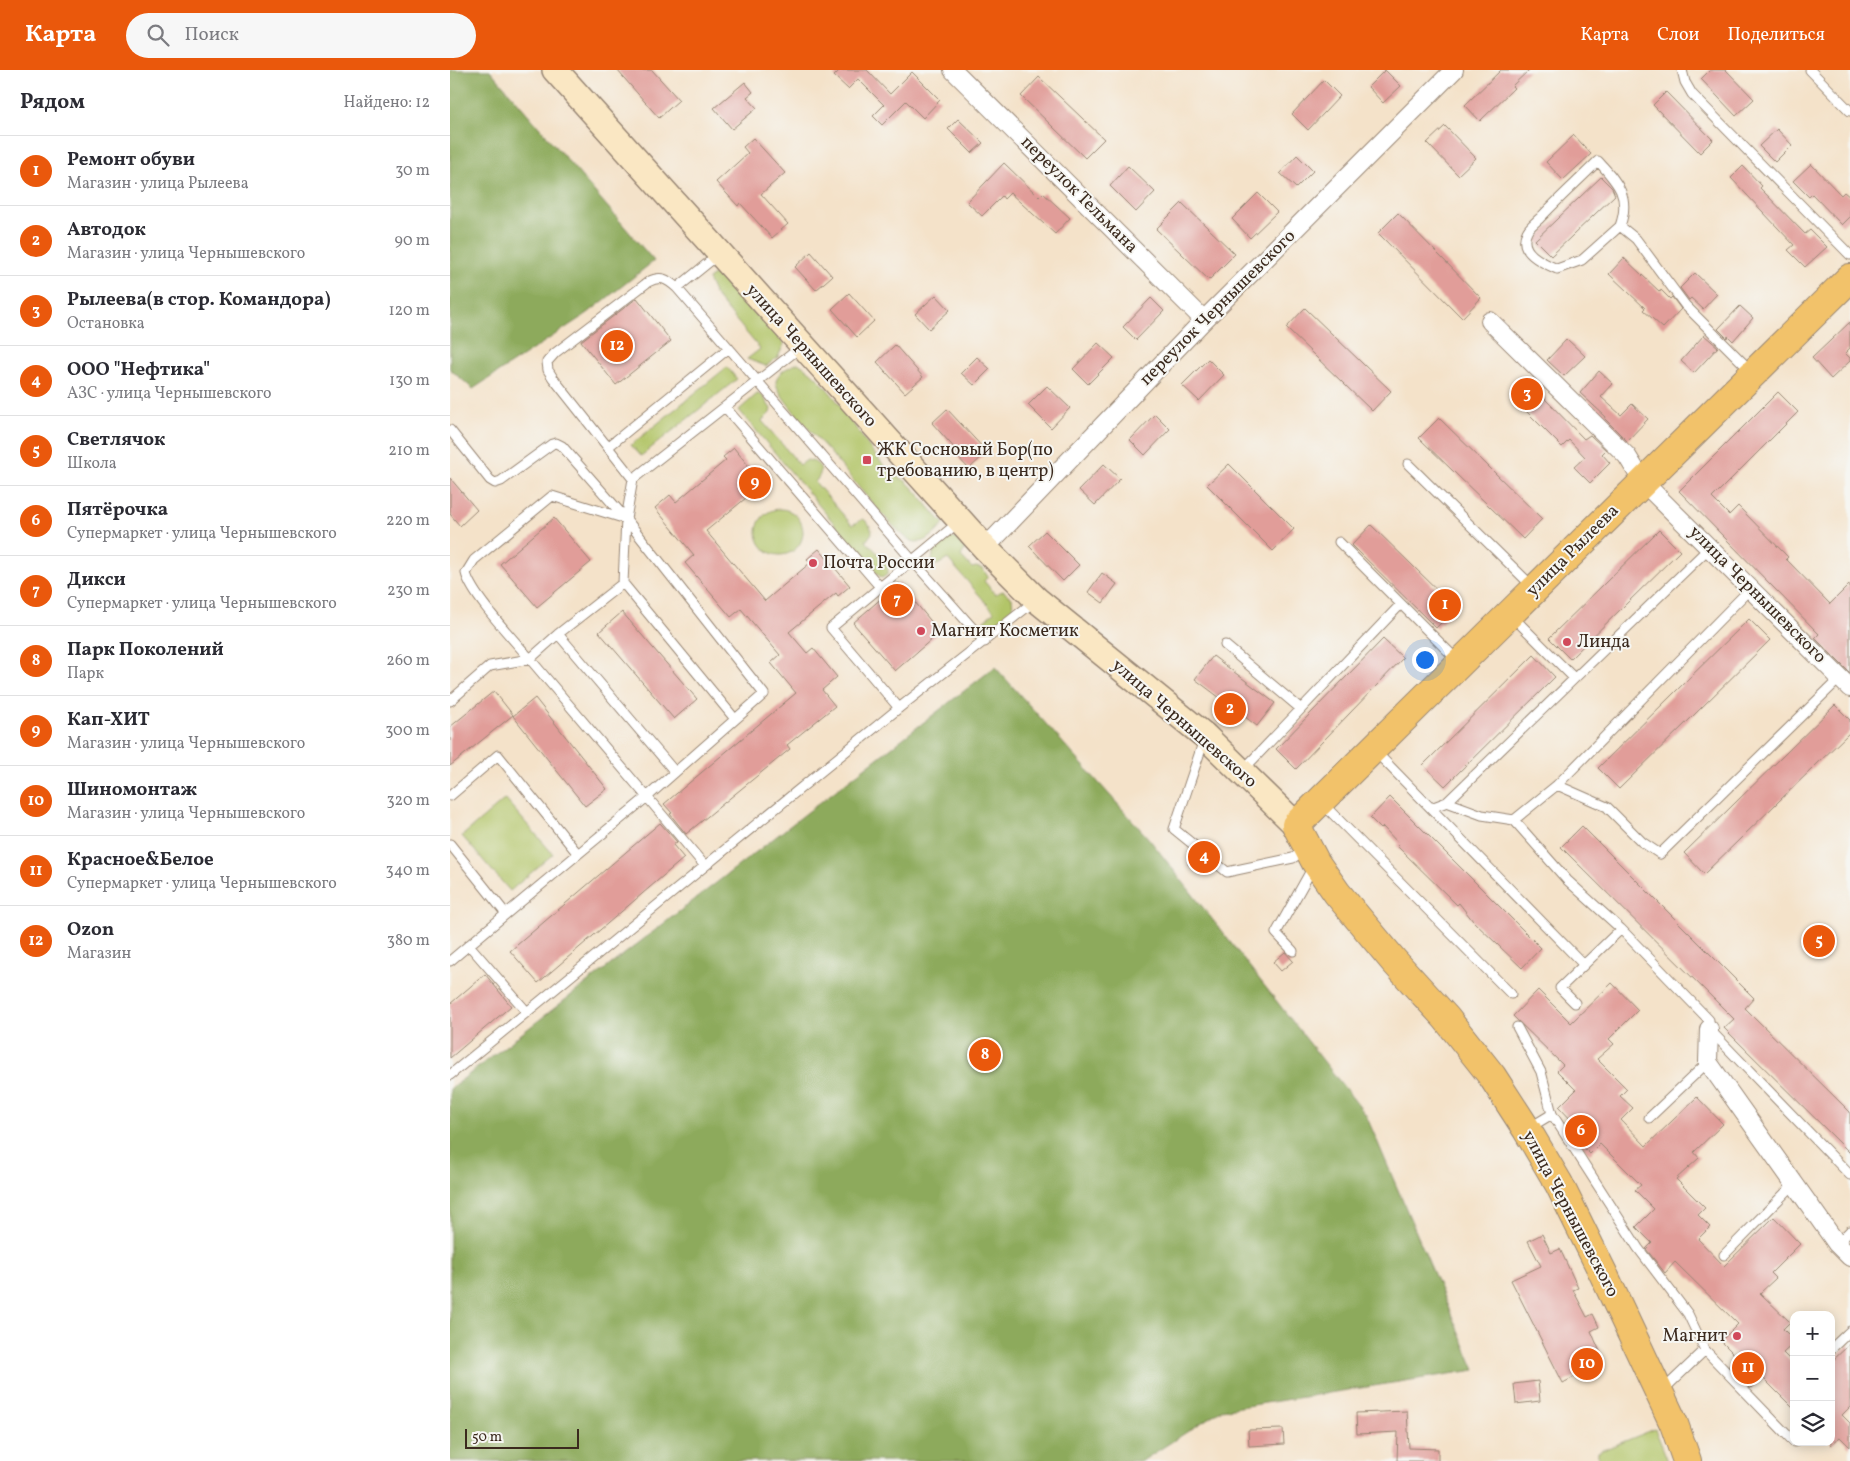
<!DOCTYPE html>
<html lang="ru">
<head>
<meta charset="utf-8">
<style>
  :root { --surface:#fff; --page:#f7f7f7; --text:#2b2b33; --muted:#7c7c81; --line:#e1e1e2; --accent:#ea580c }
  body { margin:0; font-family:Vollkorn,serif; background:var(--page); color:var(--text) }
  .controls { position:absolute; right:15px; bottom:15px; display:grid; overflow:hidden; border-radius:10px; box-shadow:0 2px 12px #0003 }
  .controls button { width:45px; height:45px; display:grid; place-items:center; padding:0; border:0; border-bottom:1px solid var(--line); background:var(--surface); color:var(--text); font:25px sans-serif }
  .scale { position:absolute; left:15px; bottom:12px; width:114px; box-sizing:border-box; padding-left:5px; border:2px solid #3b2a1e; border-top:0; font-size:14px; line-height:18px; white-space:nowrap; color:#3b2a1e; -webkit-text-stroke:4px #f6f6f2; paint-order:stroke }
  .you { position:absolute; left:974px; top:589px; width:18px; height:18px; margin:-12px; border:4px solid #fff; border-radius:50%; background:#1a73e8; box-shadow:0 0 0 8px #1a73e833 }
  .badge { display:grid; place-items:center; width:32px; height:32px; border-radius:50%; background:var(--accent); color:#fff; font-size:16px; font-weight:700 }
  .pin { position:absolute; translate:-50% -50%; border:2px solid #fff; box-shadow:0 1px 5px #0006 }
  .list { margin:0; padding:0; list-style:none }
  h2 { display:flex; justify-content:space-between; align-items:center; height:65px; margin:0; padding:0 20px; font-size:21px }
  h2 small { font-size:16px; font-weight:400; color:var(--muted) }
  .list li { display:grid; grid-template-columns:32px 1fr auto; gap:15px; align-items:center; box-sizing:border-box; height:70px; padding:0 20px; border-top:1px solid var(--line) }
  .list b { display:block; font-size:19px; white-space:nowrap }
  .list p { margin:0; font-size:16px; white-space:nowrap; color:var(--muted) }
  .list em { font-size:16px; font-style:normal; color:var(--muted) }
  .icon { flex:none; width:28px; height:28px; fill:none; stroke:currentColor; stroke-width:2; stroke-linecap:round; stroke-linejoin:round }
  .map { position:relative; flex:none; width:1400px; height:1391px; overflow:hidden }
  header { display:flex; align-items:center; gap:30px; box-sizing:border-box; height:70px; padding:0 25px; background:var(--accent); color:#fff }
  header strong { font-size:24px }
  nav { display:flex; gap:28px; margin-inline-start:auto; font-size:18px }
  .search { width:350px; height:45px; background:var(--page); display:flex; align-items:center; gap:12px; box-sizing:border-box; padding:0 18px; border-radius:28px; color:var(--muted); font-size:19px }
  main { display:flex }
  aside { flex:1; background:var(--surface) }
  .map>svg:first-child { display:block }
</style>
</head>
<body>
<header>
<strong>Карта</strong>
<div class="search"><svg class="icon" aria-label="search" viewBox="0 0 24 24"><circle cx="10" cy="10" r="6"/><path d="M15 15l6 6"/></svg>Поиск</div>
<nav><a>Карта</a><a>Слои</a><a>Поделиться</a></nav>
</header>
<main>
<aside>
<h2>Рядом<small>Найдено: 12</small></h2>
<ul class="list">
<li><span class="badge">1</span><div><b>Ремонт обуви</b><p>Магазин · улица Рылеева</p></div><em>30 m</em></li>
<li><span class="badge">2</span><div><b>Автодок</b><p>Магазин · улица Чернышевского</p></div><em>90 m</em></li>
<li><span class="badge">3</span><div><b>Рылеева(в стор. Командора)</b><p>Остановка</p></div><em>120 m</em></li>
<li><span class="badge">4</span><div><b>ООО &quot;Нефтика&quot;</b><p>АЗС · улица Чернышевского</p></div><em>130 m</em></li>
<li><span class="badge">5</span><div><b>Светлячок</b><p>Школа</p></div><em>210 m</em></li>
<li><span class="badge">6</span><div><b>Пятёрочка</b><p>Супермаркет · улица Чернышевского</p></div><em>220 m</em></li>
<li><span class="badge">7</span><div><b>Дикси</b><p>Супермаркет · улица Чернышевского</p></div><em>230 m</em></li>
<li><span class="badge">8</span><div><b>Парк Поколений</b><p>Парк</p></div><em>260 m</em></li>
<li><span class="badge">9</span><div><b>Кап-ХИТ</b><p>Магазин · улица Чернышевского</p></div><em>300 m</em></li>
<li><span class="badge">10</span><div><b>Шиномонтаж</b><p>Магазин · улица Чернышевского</p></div><em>320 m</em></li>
<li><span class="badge">11</span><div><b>Красное&amp;Белое</b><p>Супермаркет · улица Чернышевского</p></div><em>340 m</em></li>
<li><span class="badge">12</span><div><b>Ozon</b><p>Магазин</p></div><em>380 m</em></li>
</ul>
</aside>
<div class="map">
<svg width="1400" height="1391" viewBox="0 0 1400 1391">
  <rect width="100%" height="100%" fill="#f6f6f2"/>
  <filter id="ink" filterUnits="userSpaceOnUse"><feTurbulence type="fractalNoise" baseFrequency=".02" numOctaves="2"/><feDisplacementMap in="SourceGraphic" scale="10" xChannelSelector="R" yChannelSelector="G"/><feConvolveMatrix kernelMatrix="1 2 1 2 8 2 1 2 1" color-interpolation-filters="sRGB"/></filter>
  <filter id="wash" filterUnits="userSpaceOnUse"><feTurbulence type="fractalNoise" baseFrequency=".0096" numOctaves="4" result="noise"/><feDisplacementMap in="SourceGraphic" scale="20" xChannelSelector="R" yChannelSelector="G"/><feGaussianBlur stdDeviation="1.12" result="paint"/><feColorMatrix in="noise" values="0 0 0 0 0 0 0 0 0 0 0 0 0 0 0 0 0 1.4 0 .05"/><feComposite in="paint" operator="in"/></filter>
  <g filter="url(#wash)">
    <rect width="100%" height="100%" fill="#f4e2c9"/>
    <path fill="#b2c568" stroke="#767843" d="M265,204h12l40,45 17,25 -6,13 -12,9 -19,-7 13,-10 -45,-54 -7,-16z
      M348,293c38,23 60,76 91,108 5,6 14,7 19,12 13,13 23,28 36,41 -7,8 -20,22 -32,17 -15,-5 -69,-73 -83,-90 -9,-10 -54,-57 -53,-69 0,-9 14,-16 22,-19z
      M277,297l10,12 -96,77 -10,-11z
      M307,324l5,1 9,14 -1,4 -8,8 38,44 7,-5c14,2 18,11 8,22l37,43 11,-6c5,3 8,7 9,14l-6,8c7,8 24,22 22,33l-6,4 -8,-7 -135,-161z
      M307 462a23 23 0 1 1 46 0a23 23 0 1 1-46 0Z
      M502,468l6,1 7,10 -4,7 11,12 4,-1 7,2 5,8 -4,4 11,13 8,-3 9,7 1,12 -8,10 -19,16 -11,-5 4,-6 15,-13 -46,-53 -11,6 -5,-3 1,-9 14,-14z
      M55,729l48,55 -43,37 -48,-55z
      M1205,1359l13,32h-70v-9z"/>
    <path fill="#8daa5c" stroke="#646a3d" d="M0,0h40l164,191 -66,52 -115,76 -23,-20z
      M545,597l155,173 216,275 109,255 -254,40 -79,51h-692v-372z"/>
    <g id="blocks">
      <path fill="#e19d99" d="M167,0h35l27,30 -20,18z
        M390,0h27l23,24 22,-22 28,28 -17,18 -17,-17 -24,24 -9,-9 11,-11 -26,-26 -10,10 -14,-13z
        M935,0l16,16 -18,17 -15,-16z
        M1051,0h28l-17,16 2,2 -34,33 -15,-16z
        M1260,0h16l28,29 -18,17 -35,-37z
        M589,7l65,62 -19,19 -64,-62z
        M874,10l16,16 -32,34 -16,-16z
        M295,12l8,10 -6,5 10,11 -25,21 -18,-21z
        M1216,22l47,48 -13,13 -47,-48z
        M508,49l25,24 -11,10 -24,-24z
        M995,56l31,32 -18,17 -31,-32z
        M1327,59l15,16 -17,17 -16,-16z
        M1124,65l17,19 -28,26 -17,-18z
        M303,68l32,35 -24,21 27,30 -16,14 -32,-35 -2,3 -22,-24 32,-29 -5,-6z
        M847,85l16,16 -17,17 -16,-15z
        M554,93l35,34 4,-4 27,25 -15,16 -45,-41 -6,6 -2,-3 -20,20 -15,-14z
        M1361,94l30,31 3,-3 6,5v20l-8,8 -30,-31 -3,3 -16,-16z
        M678,96l27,26 -19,20 -26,-26z
        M1293,96l19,20 -2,2 45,46 5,-4 17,17 -22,20 -17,-17 6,-5 -63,-67z
        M1151,107l11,11 3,7 -64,61 -16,-16z
        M808,123l19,19 -27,26 -18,-19z
        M732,133l53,51 -26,26 -53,-51z
        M948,143l83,85 -19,20 -84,-85z
        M361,182l21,24 -16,14 -21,-23z
        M1174,188l36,34 1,-2 9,9 2,-2 9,12 -18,19 -20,-18 2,-2 -36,-34z
        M1245,203l22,21 -14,15 -12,-11 -2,2 -9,-12z
        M399,223l25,28 -17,16 -25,-28z
        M486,225l14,15 -21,19 -14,-15z
        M187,228l34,43 -55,44 -35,-44z
        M701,228l13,13 -28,29 -13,-13z
        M1290,236l13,12 -20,23 -5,-5 -1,2 -9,-9z
        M855,238l86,83 -19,20 -86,-83z
        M1400,252v26l-5,5 5,5v3l-19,18 -19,-21z
        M1254,265l14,12 -24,26 -13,-12z
        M1117,269l18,17 -21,20 -17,-16z
        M648,273l16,15 -26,26 -15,-15z
        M445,275l28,32 -18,16 -28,-31z
        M527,287l13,12 -16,16 -13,-12z
        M758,289l16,16 -25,26 -17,-16z
        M1149,301l14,13 -12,13 20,18 11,-11 16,15 -21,22 -22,-22 1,-2 -26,-24z
        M1081,312l15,16 -1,1 39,40 6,-4 16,15 -4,4 8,9 -20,20 -16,-16 11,-10 -16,-17 -7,7 -49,-49z
        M597,316l23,22 -19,20 -23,-23z
        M1328,322l20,20 -86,86 17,17 9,-9 50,51 -2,2 44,45 20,-20v89l-35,-35 4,-4 -140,-143z
        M497,339l40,43 -18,17 -14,-15 3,-2 -26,-29z
        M705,344l15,15 -25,26 -15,-15z
        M989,348l103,101 -19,20 -104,-101z
        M284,378l31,38 -11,10 -2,-3 -46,38 59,70 45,-38 -3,-4 12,-10 31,37 -12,10 -2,-3 -47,39 18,21 6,-5 24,29 -15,13 13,16 -48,39 3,4 -104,85 -16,-20 2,-1 -8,-9 132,-111 -25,-30 9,-8 -39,-46 -10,8 -46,-54 9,-8 -39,-47 15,-13 6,7 50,-42 -3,-3z
        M654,394l16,15 -25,26 -16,-15z
        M779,394l65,65 -21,22 -66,-66z
        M0,408l27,32 -17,16 -10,-12z
        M104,448l37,44 -54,45 -37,-43z
        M921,455l85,83 -20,20 -84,-83z
        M1209,460l21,21 -110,108 -21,-21z
        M595,461l34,34 -16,16 -34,-35z
        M652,503l15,11 -14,19 -15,-11z
        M449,513l41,49 -45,39 -42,-48z
        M172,542l75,87 -23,20 -75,-87z
        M1299,549l21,21 -151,149 -21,-21z
        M933,569l20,19 -107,111 -20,-20z
        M1084,585l21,22 -110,109 -22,-21z
        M763,586l62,47 -18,23 -62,-47z
        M44,621l19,24 -63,51v-39z
        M85,628l72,91 -22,17 -72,-90z
        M1385,635l15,15v12l-146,142 -20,-21z
        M940,727l151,151 -19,20 -49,-47 -14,-18 -2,2 -60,-59 2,-2 -16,-17 -2,2 -11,-11z
        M210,753l17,19 -4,3 11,13 -146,125 -28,-32z
        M1132,756l172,172 -9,10 105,104v41l-126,-125 10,-9 -173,-172z
        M745,784l13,11 -8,9 -12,-10z
        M835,882l8,9 -12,10 -8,-9z
        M35,904l26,32 -61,52v-54z
        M1162,913l26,27 -29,29 5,5 -17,15 30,30 -7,7 13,12 -12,12 25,26 51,-49 26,27 -29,28 5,6 -23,21 29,29 -7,7 12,12 -12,12 26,27 50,-49 26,27 -29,29 5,5 -16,15 30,29 -7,7 11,11v3l-11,10 11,11v45l-32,-32 -11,11 -22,-22 8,-9 -16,-16 17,-17 -63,-62 -10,11 -19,-24 6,-6 -16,-16 18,-18 -19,-19 6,-5 -41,-41 -10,10 -14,-14 -7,-10 6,-6 -16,-17 17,-17 -19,-19 6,-6 -50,-49 25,-26 33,33z
        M1092,1164l9,19 9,-4 18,39 -5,2 14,27 6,-3 6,13 -8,4 13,30 -41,22 -52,-103 30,-14 -13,-25z
        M1400,1274v63l-8,8 8,8v24l-10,-10 -9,8v-83z
        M1088,1311l2,20 -24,3 -2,-20z
        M957,1341l2,37 29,1v12h-41l1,-29 -41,2 -1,-21z
        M833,1359l1,15 -35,2 -1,-16z"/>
    </g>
  </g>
  <g filter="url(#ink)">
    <use href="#blocks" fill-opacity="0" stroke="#988674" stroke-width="1"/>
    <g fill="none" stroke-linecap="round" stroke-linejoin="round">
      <g stroke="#988674" stroke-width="11">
        <path id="lane" d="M1232,0l3,12 7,12 158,161
          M1360,0l40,41
          M1170,156l-38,34 -25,9c-14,-6 -40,-17 -30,-37 2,-5 9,-10 13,-14 19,-20 39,-38 58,-57 19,21 33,35 22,65l16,13 49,66 66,66
          M227,218l236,273 72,81
          M352,276l-169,133 -7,40 138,175 -117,103 58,69 194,-158 -68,-80 129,-107
          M275,337l156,181
          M0,360l40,50 5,3 6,-2 51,-37 4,-1 6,3 64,73 -3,64
          M158,377l121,-99
          M958,394l125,123
          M183,409l-80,-101 -5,-8 -1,-8 8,-9 93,-71c13,-7 19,-3 29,6l42,-34
          M889,472l119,119
          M1061,545l63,63
          M108,564l117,138
          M775,575l76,64
          M0,631l40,-35 40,-7c-16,-19 -59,-64 -64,-86l8,-13 78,-64 74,23
          M449,638l137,-108
          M754,670l-30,89 53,43 66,-14 12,-8
          M925,681l209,214
          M792,701l159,-167
          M1107,715l50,22 35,35 18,12 180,-176
          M0,726l48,-41 80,99 69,-57 -117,-138 28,-25 65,-51 112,136
          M997,732l262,-254
          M873,734l188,190
          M981,738l16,-6 35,13 32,5 53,60 54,49
          M1064,750l43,-35 193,-196
          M0,774l56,70 -37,31 58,67 -77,63
          M56,844l72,-60
          M843,881l-17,-18 37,-66
          M0,891l19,-16
          M1125,933l-15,-15 61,-59 88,91v9l141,146
          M77,942l178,-146
          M1067,957l24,45 11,42 86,134 50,66 17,36 89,92
          M1199,1048l59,-56
          M1079,1058l23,-14
          M1387,1174l13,-13
          M1274,1185l71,-72
          M1381,1279l19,-18
          M1211,1322l44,-42"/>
      </g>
      <g stroke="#988674" stroke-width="20">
        <path id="street" d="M503,0l251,250
          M1040,251l137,135 16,26 207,206
          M535,478l219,-228 250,-250
          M1259,959l-1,33 129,182 13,13"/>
      </g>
      <g stroke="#988674" stroke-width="28">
        <path id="secondary" d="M105,0l430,478 52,52 168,136 91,89"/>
      </g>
      <g stroke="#988674" stroke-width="30">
        <path id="primary" d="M1237,1391l-13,-37 -71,-151 -44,-89 -32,-54 -35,-54 -46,-58 -53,-58 -56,-67 -21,-30 -20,-38 554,-547"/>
      </g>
      <use href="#lane" stroke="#fff" stroke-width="9"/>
      <use href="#street" stroke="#fff" stroke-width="18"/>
      <use href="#secondary" stroke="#fae7c3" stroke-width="25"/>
      <use href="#primary" stroke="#f2c26a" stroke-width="28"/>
    </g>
  </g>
  <g fill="#d1495b" stroke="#f6f6f2" stroke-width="2">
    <rect x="412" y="385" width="10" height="10" rx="2.5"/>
    <circle cx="363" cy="493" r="5"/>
    <circle cx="471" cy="561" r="5"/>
    <circle cx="1117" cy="572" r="5"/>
    <circle cx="1287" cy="1266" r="5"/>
  </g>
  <g text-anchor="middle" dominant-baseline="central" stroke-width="4" stroke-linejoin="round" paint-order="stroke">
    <g font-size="18" fill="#3b2a1e" stroke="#f6f6f2">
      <text transform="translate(629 125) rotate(45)">переулок Тельмана</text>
      <text transform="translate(768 238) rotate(-45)">переулок Чернышевского</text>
      <text transform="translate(361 286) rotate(48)">улица Чернышевского</text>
      <text transform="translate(1123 481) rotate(-45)">улица Рылеева</text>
      <text transform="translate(1307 525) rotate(45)">улица Чернышевского</text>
      <text transform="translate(734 654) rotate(41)">улица Чернышевского</text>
      <text transform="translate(1120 1144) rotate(62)">улица Чернышевского</text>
    </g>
    <g font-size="18" fill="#3b2a1e" stroke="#f6f6f2" text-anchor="start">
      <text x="427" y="380">ЖК Сосновый Бор(по<tspan x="427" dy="21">требованию, в центр)</tspan></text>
      <text x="373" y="493">Почта России</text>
      <text x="481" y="561">Магнит Косметик</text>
      <text x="1127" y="572">Линда</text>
      <text x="1277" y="1266" text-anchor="end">Магнит</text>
    </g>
  </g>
</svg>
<div class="controls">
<button>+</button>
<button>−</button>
<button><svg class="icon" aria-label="layers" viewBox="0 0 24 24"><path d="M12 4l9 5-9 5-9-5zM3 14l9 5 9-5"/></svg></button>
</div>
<div class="scale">50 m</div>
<div class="you"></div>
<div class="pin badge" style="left:995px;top:535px">1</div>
<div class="pin badge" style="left:780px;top:639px">2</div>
<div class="pin badge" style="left:1077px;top:324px">3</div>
<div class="pin badge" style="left:754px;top:787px">4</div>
<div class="pin badge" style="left:1369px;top:871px">5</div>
<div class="pin badge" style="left:1131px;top:1061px">6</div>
<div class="pin badge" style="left:447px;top:530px">7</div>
<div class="pin badge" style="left:535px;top:985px">8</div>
<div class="pin badge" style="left:305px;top:413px">9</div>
<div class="pin badge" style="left:1137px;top:1294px">10</div>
<div class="pin badge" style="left:1298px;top:1298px">11</div>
<div class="pin badge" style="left:167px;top:276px">12</div>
</div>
</main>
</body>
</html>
